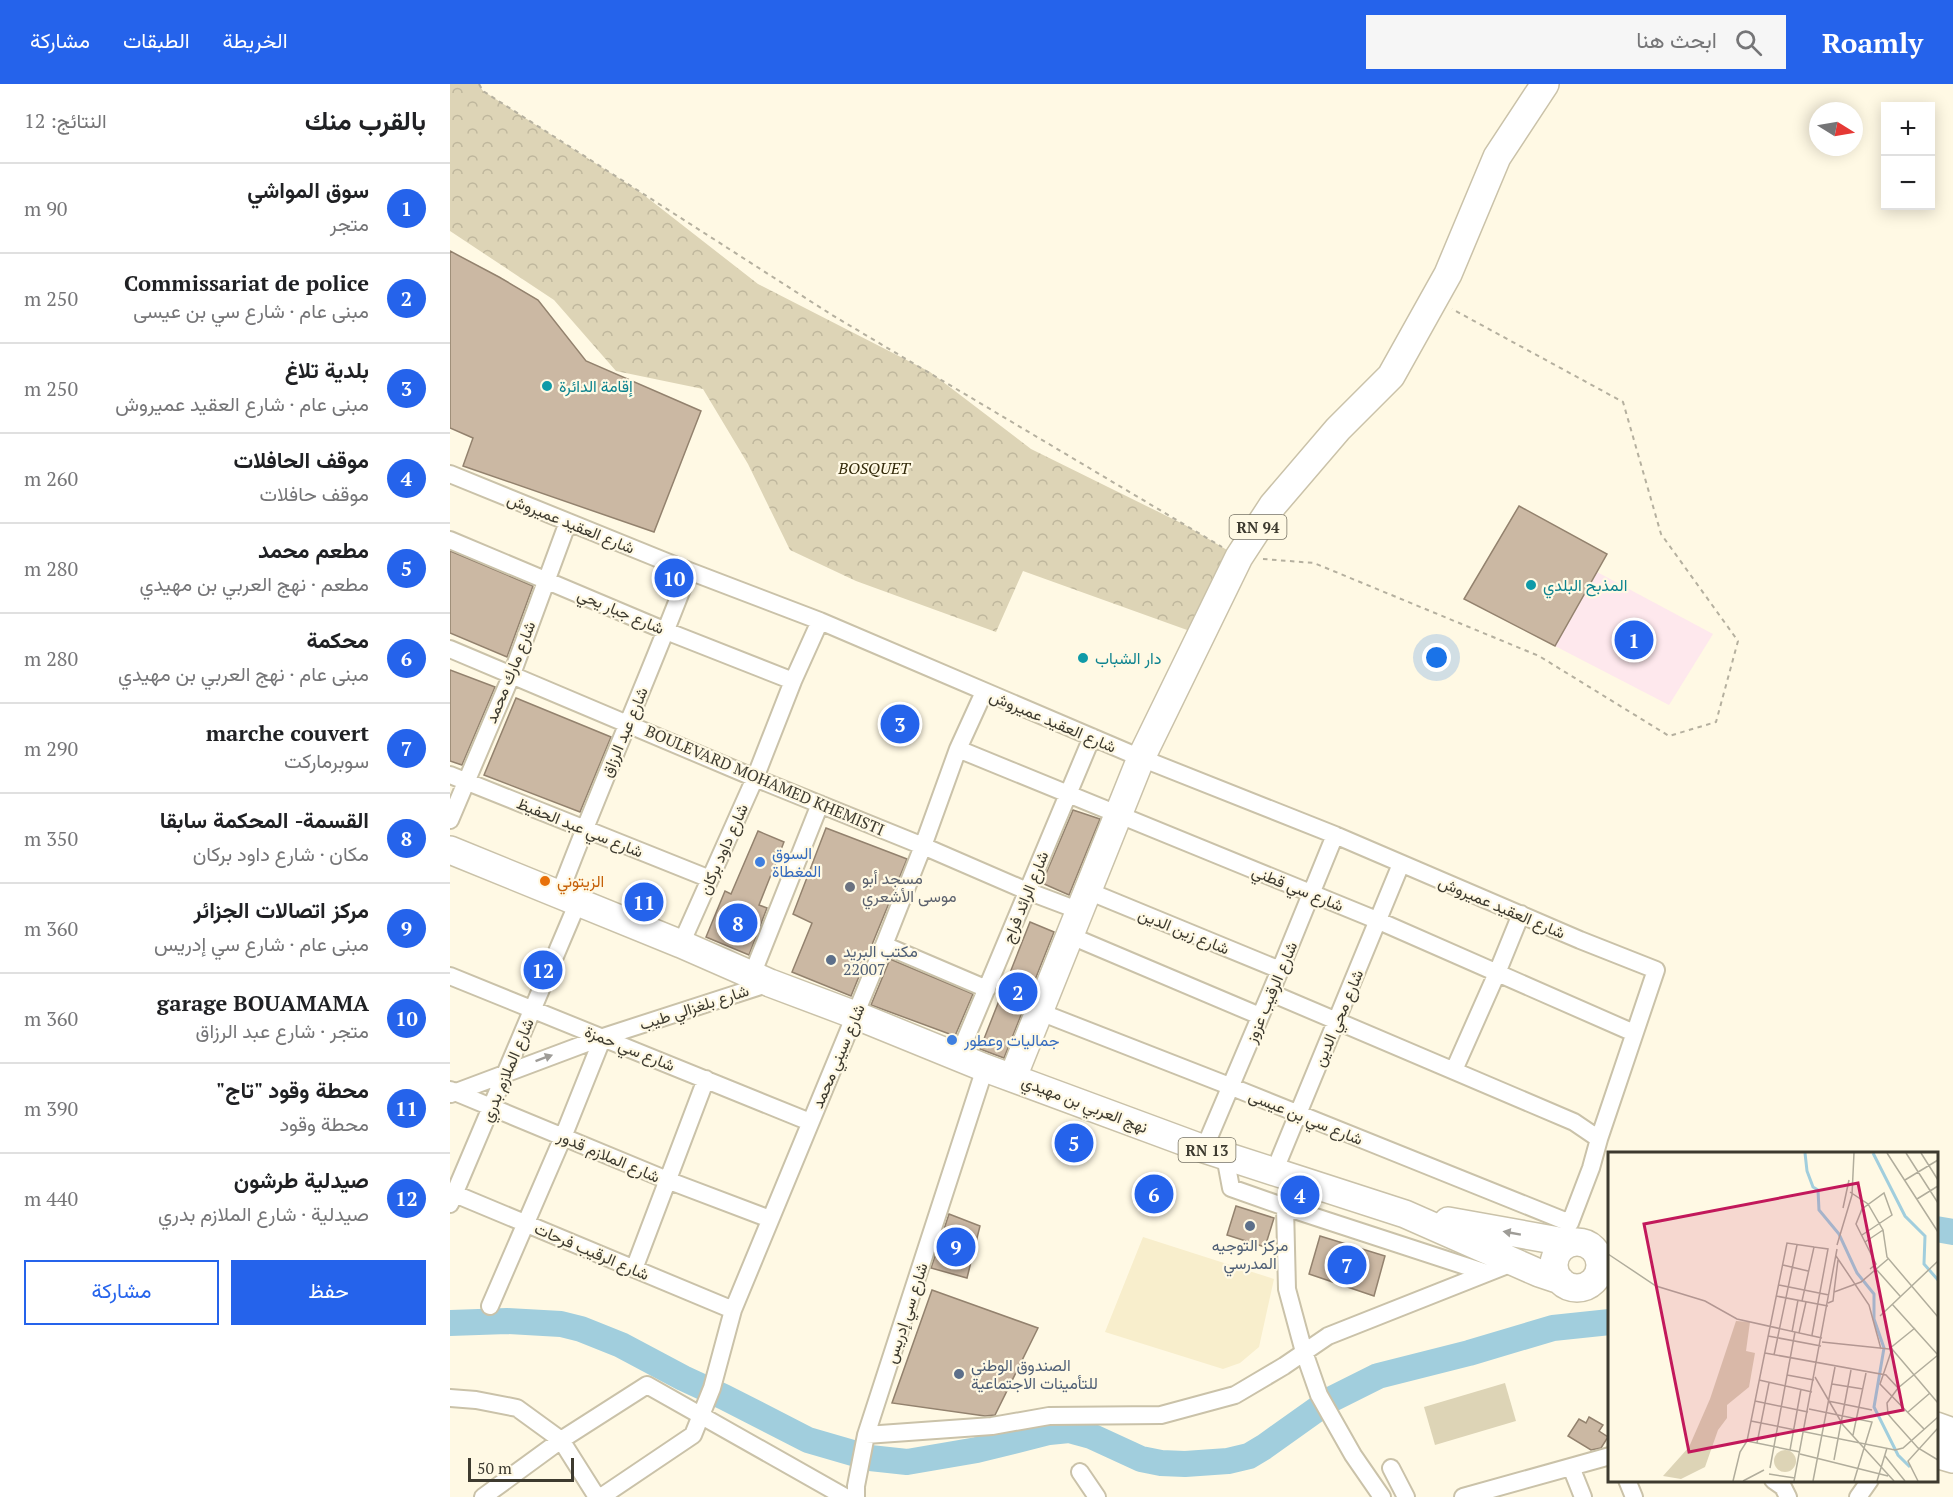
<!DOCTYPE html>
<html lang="ar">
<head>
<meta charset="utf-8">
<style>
  :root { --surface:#fff; --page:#f6f6f6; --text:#202124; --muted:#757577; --line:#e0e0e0; --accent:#2563eb }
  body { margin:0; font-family:"PT Serif",Vazirmatn,serif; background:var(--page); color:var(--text); direction:rtl }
  .controls { position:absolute; right:18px; top:18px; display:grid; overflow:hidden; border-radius:0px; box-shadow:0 3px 15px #0003 }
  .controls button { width:54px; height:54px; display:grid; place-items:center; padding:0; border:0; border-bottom:2px solid var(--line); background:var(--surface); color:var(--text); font:30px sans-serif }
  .compass { position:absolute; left:1359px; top:18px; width:54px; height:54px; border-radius:50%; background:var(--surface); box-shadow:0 3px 15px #0003; rotate:101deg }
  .scale { position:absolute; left:18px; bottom:15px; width:106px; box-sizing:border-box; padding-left:6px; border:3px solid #3d3a2f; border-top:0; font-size:16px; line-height:21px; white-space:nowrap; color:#3d3a2f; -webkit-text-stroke:4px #fff9e4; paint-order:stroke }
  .you { position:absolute; left:987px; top:574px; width:21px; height:21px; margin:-15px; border:4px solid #fff; border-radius:50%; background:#1a73e8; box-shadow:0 0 0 9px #1a73e833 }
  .badge { display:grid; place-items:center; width:39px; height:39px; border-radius:50%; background:var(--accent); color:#fff; font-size:20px; font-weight:700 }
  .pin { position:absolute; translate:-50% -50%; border:3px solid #fff; box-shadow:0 2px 6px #0006 }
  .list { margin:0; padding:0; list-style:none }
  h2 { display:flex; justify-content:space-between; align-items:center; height:78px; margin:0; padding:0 24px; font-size:26px }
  h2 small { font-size:20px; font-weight:400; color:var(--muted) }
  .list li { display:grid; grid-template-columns:39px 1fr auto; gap:18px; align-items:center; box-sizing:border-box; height:90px; padding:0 24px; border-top:2px solid var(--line) }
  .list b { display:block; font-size:22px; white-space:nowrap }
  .list p { margin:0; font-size:20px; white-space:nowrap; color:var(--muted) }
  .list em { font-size:20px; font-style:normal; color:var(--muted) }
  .actions { display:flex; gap:12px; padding:18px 24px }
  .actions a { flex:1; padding:14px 0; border:2px solid var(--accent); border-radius:0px; text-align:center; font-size:21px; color:var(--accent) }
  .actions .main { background:var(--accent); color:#fff }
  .icon { flex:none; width:33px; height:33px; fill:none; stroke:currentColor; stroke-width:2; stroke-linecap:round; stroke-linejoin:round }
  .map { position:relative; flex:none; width:1503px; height:1413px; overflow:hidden; direction:ltr }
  header { display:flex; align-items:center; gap:36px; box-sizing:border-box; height:84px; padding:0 30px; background:var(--accent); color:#fff }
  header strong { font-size:28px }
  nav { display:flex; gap:33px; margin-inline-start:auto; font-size:21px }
  .search { width:420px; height:54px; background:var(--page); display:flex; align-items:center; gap:15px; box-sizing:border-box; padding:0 21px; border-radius:0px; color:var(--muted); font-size:22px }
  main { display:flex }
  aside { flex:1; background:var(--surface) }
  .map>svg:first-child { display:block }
</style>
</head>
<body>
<header>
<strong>Roamly</strong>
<div class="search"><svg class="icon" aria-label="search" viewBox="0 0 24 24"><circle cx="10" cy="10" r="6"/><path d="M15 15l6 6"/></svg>ابحث هنا</div>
<nav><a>الخريطة</a><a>الطبقات</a><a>مشاركة</a></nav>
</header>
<main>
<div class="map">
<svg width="1503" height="1413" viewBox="0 0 1503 1413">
  <defs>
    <pattern id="forest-crowns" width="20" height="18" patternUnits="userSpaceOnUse" patternTransform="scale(1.5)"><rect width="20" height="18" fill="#ddd4b6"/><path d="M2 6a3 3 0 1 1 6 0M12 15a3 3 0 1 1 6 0" fill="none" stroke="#bfb79d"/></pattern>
  </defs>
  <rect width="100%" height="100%" fill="#fff9e4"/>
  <path fill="#fee8ed" d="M1147,488l116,62 -44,71 -114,-59z"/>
  <path fill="#f8eecc" d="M693,1153l131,42 -15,68 -19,16 -17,6 -118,-37z"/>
  <path fill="url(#forest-crowns)" d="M0,0h29l4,7 157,101 118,92 172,88 101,77 154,76 42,25 -26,85 -178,-64 -27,61 -140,-51 -66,-31 -42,-86 -45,-75 -87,-18 -62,-71 -104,-69z"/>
  <path fill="#ddd4b6" d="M1055,1299l11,38 -81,24 -11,-38z"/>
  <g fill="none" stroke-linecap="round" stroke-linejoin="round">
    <path stroke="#a1cedd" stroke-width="26" d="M1486,1145l17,3
      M0,1239l57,-2 54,3 20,5 40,16 62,33 41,19 84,43 62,18 37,4 70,-12 72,-18 20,-2 22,6 50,23 20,4 24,1 43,-3 21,-5 15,-9 66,-47 48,-24 91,-23 84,-25 57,-6"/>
  </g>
  <path fill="#cbb8a3" stroke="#93826e" stroke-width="1.5" d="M0,167l49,26 39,23 48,61 115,50 -47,121 -191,-66 10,-28 -23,-10z
    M1069,422l88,48 -52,92 -91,-47z
    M0,467l83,35 -26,71 -57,-24z
    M0,586l45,17 -33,78 -12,-4z
    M66,614l95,39 -31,75 -96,-37z
    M623,726l27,9 -31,76 -27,-12z
    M376,744l81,31 -56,137 -59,-24 20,-49 -19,-9z
    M308,747l26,11 -25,63 8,3 -18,47 -43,-18 19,-46 6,3z
    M580,838l24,10 -50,126 -24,-9z
    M440,875l83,35 -18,42 -84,-31z
    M786,1122l38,12 -9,29 -38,-12z
    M499,1130l31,12 -13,52 -36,-10z
    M870,1152l65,20 -11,40 -65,-22z
    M482,1206l106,38 -43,87 -10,1 -93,-13z
    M1139,1333l14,8 -4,6 9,6 -7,11 -10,2 -23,-14 11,-17 7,4z"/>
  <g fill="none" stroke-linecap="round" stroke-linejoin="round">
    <g stroke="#cac2a9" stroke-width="20">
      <path id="minor" d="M0,390l239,97 131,50 321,137 194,77 245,105 76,30 -57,169
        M0,456l216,91 127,50
        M0,565l305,129 168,68 104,45 53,20
        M508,665l421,172 255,112
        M0,691l260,104
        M0,736l62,-146 56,-152
        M638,807l192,79
        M109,811c41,-109 89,-216 130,-324
        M621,852l189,80
        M231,860l74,-166 38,-97 27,-60
        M434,861l103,44
        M302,891l68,-171
        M0,892l360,146
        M590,928l192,75 338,136 21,-55 8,-29 -25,-17 -303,-129
        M508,973l134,-320
        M1004,986l43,-97 24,-59
        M0,1006l217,90 103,39
        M1,1010l152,-57 167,-54
        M754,1065l76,-179 55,-135
        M775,1072l6,32 54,19 2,82 17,63 15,43 34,60 29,42
        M824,1088l127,-308
        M0,1108l283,118
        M0,1120l128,-302
        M835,1123l202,66
        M184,1185l72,-190
        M40,1222l73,-169 40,-100
        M0,1314l26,2 41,8 44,32 36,57
        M416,1351l126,-9 57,-10 112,-1 74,-20 49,-29 44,-30 187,-74
        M1121,1383l12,30
        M941,1384l15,29
        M630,1388l17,25
        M1177,1396l7,17
        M1323,1396l10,7 5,10
        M33,1413l78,-57 86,-55 198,112
        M151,1413l92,-62 19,-47 21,-78 151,-365 39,-99 35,-97 26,-57
        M406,1413v-11l10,-51 119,-367
        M1013,1413l147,-41
        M1408,1413l12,-17"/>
    </g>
    <g stroke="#cac2a9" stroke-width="30">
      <path id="primary" d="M0,766l231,94 89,39 85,32 130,53 219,81 201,65 134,59 21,7
        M563,993l128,-319 98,-201 34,-52 65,-76 53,-53 57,-102 49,-117 48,-73
        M998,1137l122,22
        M1104 1181a23 23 0 1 1 46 0a23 23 0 1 1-46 0Z
        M1486,1342l17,6
        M1486,1370l17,5"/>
    </g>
    <path stroke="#b5b09f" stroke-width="2" stroke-dasharray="4.5 4.5" stroke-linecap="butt" d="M29,0l4,7 349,224 390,232
      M813,475l51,4 225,93 130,80 47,-14 22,-81 -77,-107 -38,-132 -171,-93"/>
    <use href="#minor" stroke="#fff" stroke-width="16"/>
    <use href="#primary" stroke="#fff" stroke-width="27"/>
  </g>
  <defs><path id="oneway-solid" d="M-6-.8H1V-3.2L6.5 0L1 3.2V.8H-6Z" transform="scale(1.5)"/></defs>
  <g fill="#9e9c97">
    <use href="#oneway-solid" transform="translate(94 974) rotate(-20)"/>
    <use href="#oneway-solid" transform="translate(1062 1149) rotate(-170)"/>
  </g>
  <g fill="#0f9aa8" stroke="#fff9e4" stroke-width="2">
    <circle cx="97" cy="302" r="6"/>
    <circle cx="1081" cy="501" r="6"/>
    <circle cx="633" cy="574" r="6"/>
  </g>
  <g fill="#3f7fe0" stroke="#fff9e4" stroke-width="2">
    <circle cx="310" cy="778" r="6"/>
    <circle cx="502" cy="956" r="6"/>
  </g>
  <circle fill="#e8710a" stroke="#fff9e4" stroke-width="2" cx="95" cy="797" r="6"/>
  <circle fill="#6b7280" stroke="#fff9e4" stroke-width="2" cx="400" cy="803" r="6"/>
  <g fill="#5c6f8a" stroke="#fff9e4" stroke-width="2">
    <circle cx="381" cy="876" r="6"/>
    <circle cx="800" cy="1142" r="6"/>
    <circle cx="509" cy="1290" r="6"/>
  </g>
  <g text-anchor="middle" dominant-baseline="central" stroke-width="4.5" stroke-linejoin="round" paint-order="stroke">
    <g fill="#fff9e4" stroke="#777365" stroke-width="1.5">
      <rect x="779.5" y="431" width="57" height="24" rx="4.5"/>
      <rect x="728.5" y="1054" width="57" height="24" rx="4.5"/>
    </g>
    <g font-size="15" font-weight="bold" fill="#3d3a2f">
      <text x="808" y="443">RN 94</text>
      <text x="757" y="1066">RN 13</text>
    </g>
    <g font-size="16" fill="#0d838f" stroke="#fff9e4" text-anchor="start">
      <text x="109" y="302">إقامة الدائرة</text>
      <text x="1093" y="501">المذبح البلدي</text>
      <text x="645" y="574">دار الشباب</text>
    </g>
    <g font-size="16" font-style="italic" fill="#332a0a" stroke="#fff9e4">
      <text x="424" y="384">BOSQUET</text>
    </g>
    <g font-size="16" fill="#3d3a2f" stroke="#fff9e4">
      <text transform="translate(121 439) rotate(22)">شارع العقيد عميروش</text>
      <text transform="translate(171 527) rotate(23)">شارع جبار يحي</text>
      <text transform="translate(60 588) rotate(-68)">شارع مارك محمد</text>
      <text transform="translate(603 637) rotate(23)">شارع العقيد عميروش</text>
      <text transform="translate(174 648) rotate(-67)">شارع عبد الرزاق</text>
      <text transform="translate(315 696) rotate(23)">BOULEVARD MOHAMED KHEMISTI</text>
      <text transform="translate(130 743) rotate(22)">شارع سي عبد الحفيظ</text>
      <text transform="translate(273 765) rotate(-66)">شارع داود بركان</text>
      <text transform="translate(848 804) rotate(22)">شارع سي قطني</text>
      <text transform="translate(575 813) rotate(-68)">شارع الرائد فراج</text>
      <text transform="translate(1052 823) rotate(23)">شارع العقيد عميروش</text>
      <text transform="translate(734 847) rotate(22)">شارع زين الدين</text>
      <text transform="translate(821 908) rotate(-67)">شارع الرقيب عزوز</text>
      <text transform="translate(244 923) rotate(-18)">شارع بلغزالي طيب</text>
      <text transform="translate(888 934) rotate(-67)">شارع محي الدين</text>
      <text transform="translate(180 964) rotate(22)">شارع سي حمزة</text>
      <text transform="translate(388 972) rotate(-67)">شارع سيني محمد</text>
      <text transform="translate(57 986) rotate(-67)">شارع الملازم بدري</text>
      <text transform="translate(635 1020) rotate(21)">نهج العربي بن مهيدي</text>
      <text transform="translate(856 1033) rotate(22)">شارع سي بن عيسى</text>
      <text transform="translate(159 1072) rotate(23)">شارع الملازم قدور</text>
      <text transform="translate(142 1167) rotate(23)">شارع الرقيب فرحات</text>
      <text transform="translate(456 1229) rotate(-72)">شارع سي إدريس</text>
    </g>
    <g font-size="16" fill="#366cbe" stroke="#fff9e4" text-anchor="start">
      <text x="322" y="769">السوق<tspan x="322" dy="18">المغطاة</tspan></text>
      <text x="514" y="956">جماليات وعطور</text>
    </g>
    <g font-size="16" fill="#5b616d" stroke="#fff9e4" text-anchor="start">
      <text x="412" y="794">مسجد أبو<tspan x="412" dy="18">موسى الأشعري</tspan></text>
    </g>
    <g font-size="16" fill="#c56008" stroke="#fff9e4" text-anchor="start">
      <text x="107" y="797">الزيتوني</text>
    </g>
    <g font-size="16" fill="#4e5e75" stroke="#fff9e4" text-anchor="start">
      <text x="393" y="867">مكتب البريد<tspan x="393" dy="18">22007</tspan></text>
      <text x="800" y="1161" text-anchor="middle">مركز التوجيه<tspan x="800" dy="18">المدرسي</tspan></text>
      <text x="521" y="1281">الصندوق الوطني<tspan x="521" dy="18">للتأمينات الاجتماعية</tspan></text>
    </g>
  </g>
  <g transform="translate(1158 1068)">
    <rect width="330" height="330" fill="#fff9e4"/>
    <path d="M128,169l14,1 -4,29 9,2 -6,34 -22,18v13l-9,12 -13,37 -24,12 -18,-3 26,-29 21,-48z" fill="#ddd4b6"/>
    <path d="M166 309a11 11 0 1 1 22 0a11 11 0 1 1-22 0Z" fill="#ddd4b6"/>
    <path fill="none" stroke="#a1cedd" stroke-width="3" d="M197,1l2,18 6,16 5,3 1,20 20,24 18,39 17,21v25l10,29 -10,59 24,48 12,12M265,1l32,63 20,20 -1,28 14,16"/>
    <path fill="none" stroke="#b1ad9c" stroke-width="1.5" d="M279,1l51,79M298,1l32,50M313,1l17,27M297,28l33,-20M242,40l18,12 15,26 4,27 51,60M309,47l21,-13M235,56l6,-28M254,83l30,-20 -8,-22 -22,16 -6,15 20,40 -6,5M257,90l18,-12M229,93l15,-50 2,-42M0,102l48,32 49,15 32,18 85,19M228,104l33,49 12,44M175,113l25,6M268,117l24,27M171,133l50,10M226,140l4,-32M168,144l52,10M194,149l12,-54 14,2 -16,86M220,151l5,-2 1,-9 27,-10 27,-23M284,152l46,51M272,164l58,-55M184,180l6,-32M191,181l7,-31M160,184l53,10M214,190l67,7 26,-21M157,201l121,22 12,13M166,203l23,-110M330,203l-40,33 -11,15 1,11 5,6 25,28 20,12M179,223l27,5M207,225l28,48 51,56M151,228l53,12M224,232l31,5M147,249l53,11M220,249l44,9M201,257l63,13 -18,59M300,260l22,-19M143,269l144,29 8,-2 35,-31M316,277l-44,-45 12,-35 46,54M245,283l13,-62M139,289l53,11M149,291l12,-60M182,298l11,-61M192,302l88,22M277,304l20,25M226,308l17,-90M162,316l25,-136M161,322l26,4M125,329l7,-29 7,-11 40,-198 27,4M135,329l21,-11M186,329l43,-232M205,329l22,-114M269,329l10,-33M310,329l-10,-20 30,-33"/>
    <path fill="#c2185b" fill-opacity="0.15" stroke="#c2185b" stroke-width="3" d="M250,31l45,227 -214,42 -45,-228z"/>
    <rect width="330" height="330" fill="none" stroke="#3d3a2f" stroke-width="3"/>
  </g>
</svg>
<div class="controls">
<button>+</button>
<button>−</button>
</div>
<svg class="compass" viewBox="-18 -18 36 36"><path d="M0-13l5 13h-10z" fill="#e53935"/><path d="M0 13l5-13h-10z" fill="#757577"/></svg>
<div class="scale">50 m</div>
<div class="you"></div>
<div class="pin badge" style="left:1184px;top:556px">1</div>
<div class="pin badge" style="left:568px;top:908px">2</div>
<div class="pin badge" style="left:450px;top:640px">3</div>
<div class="pin badge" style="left:850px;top:1111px">4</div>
<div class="pin badge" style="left:624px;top:1059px">5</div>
<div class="pin badge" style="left:704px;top:1110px">6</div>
<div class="pin badge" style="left:897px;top:1181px">7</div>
<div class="pin badge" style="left:288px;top:839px">8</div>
<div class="pin badge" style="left:506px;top:1163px">9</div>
<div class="pin badge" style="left:224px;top:494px">10</div>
<div class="pin badge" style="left:194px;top:818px">11</div>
<div class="pin badge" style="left:93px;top:886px">12</div>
</div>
<aside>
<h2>بالقرب منك<small>النتائج: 12</small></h2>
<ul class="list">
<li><span class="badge">1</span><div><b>سوق المواشي</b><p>متجر</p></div><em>90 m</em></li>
<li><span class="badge">2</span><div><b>Commissariat de police</b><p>مبنى عام · شارع سي بن عيسى</p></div><em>250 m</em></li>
<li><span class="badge">3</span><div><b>بلدية تلاغ</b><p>مبنى عام · شارع العقيد عميروش</p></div><em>250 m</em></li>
<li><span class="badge">4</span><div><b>موقف الحافلات</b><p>موقف حافلات</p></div><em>260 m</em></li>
<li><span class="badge">5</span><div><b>مطعم محمد</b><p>مطعم · نهج العربي بن مهيدي</p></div><em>280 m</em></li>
<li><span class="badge">6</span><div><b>محكمة</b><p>مبنى عام · نهج العربي بن مهيدي</p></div><em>280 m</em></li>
<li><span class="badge">7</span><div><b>marche couvert</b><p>سوبرماركت</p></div><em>290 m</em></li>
<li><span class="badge">8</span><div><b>القسمة- المحكمة سابقا</b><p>مكان · شارع داود بركان</p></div><em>350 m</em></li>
<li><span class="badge">9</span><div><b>مركز اتصالات الجزائر</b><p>مبنى عام · شارع سي إدريس</p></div><em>360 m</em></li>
<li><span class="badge">10</span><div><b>garage BOUAMAMA</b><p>متجر · شارع عبد الرزاق</p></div><em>360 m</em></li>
<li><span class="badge">11</span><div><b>محطة وقود &quot;تاج&quot;</b><p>محطة وقود</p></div><em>390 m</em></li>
<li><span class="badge">12</span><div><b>صيدلية طرشون</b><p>صيدلية · شارع الملازم بدري</p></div><em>440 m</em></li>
</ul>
<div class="actions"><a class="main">حفظ</a><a>مشاركة</a></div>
</aside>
</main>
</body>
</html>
